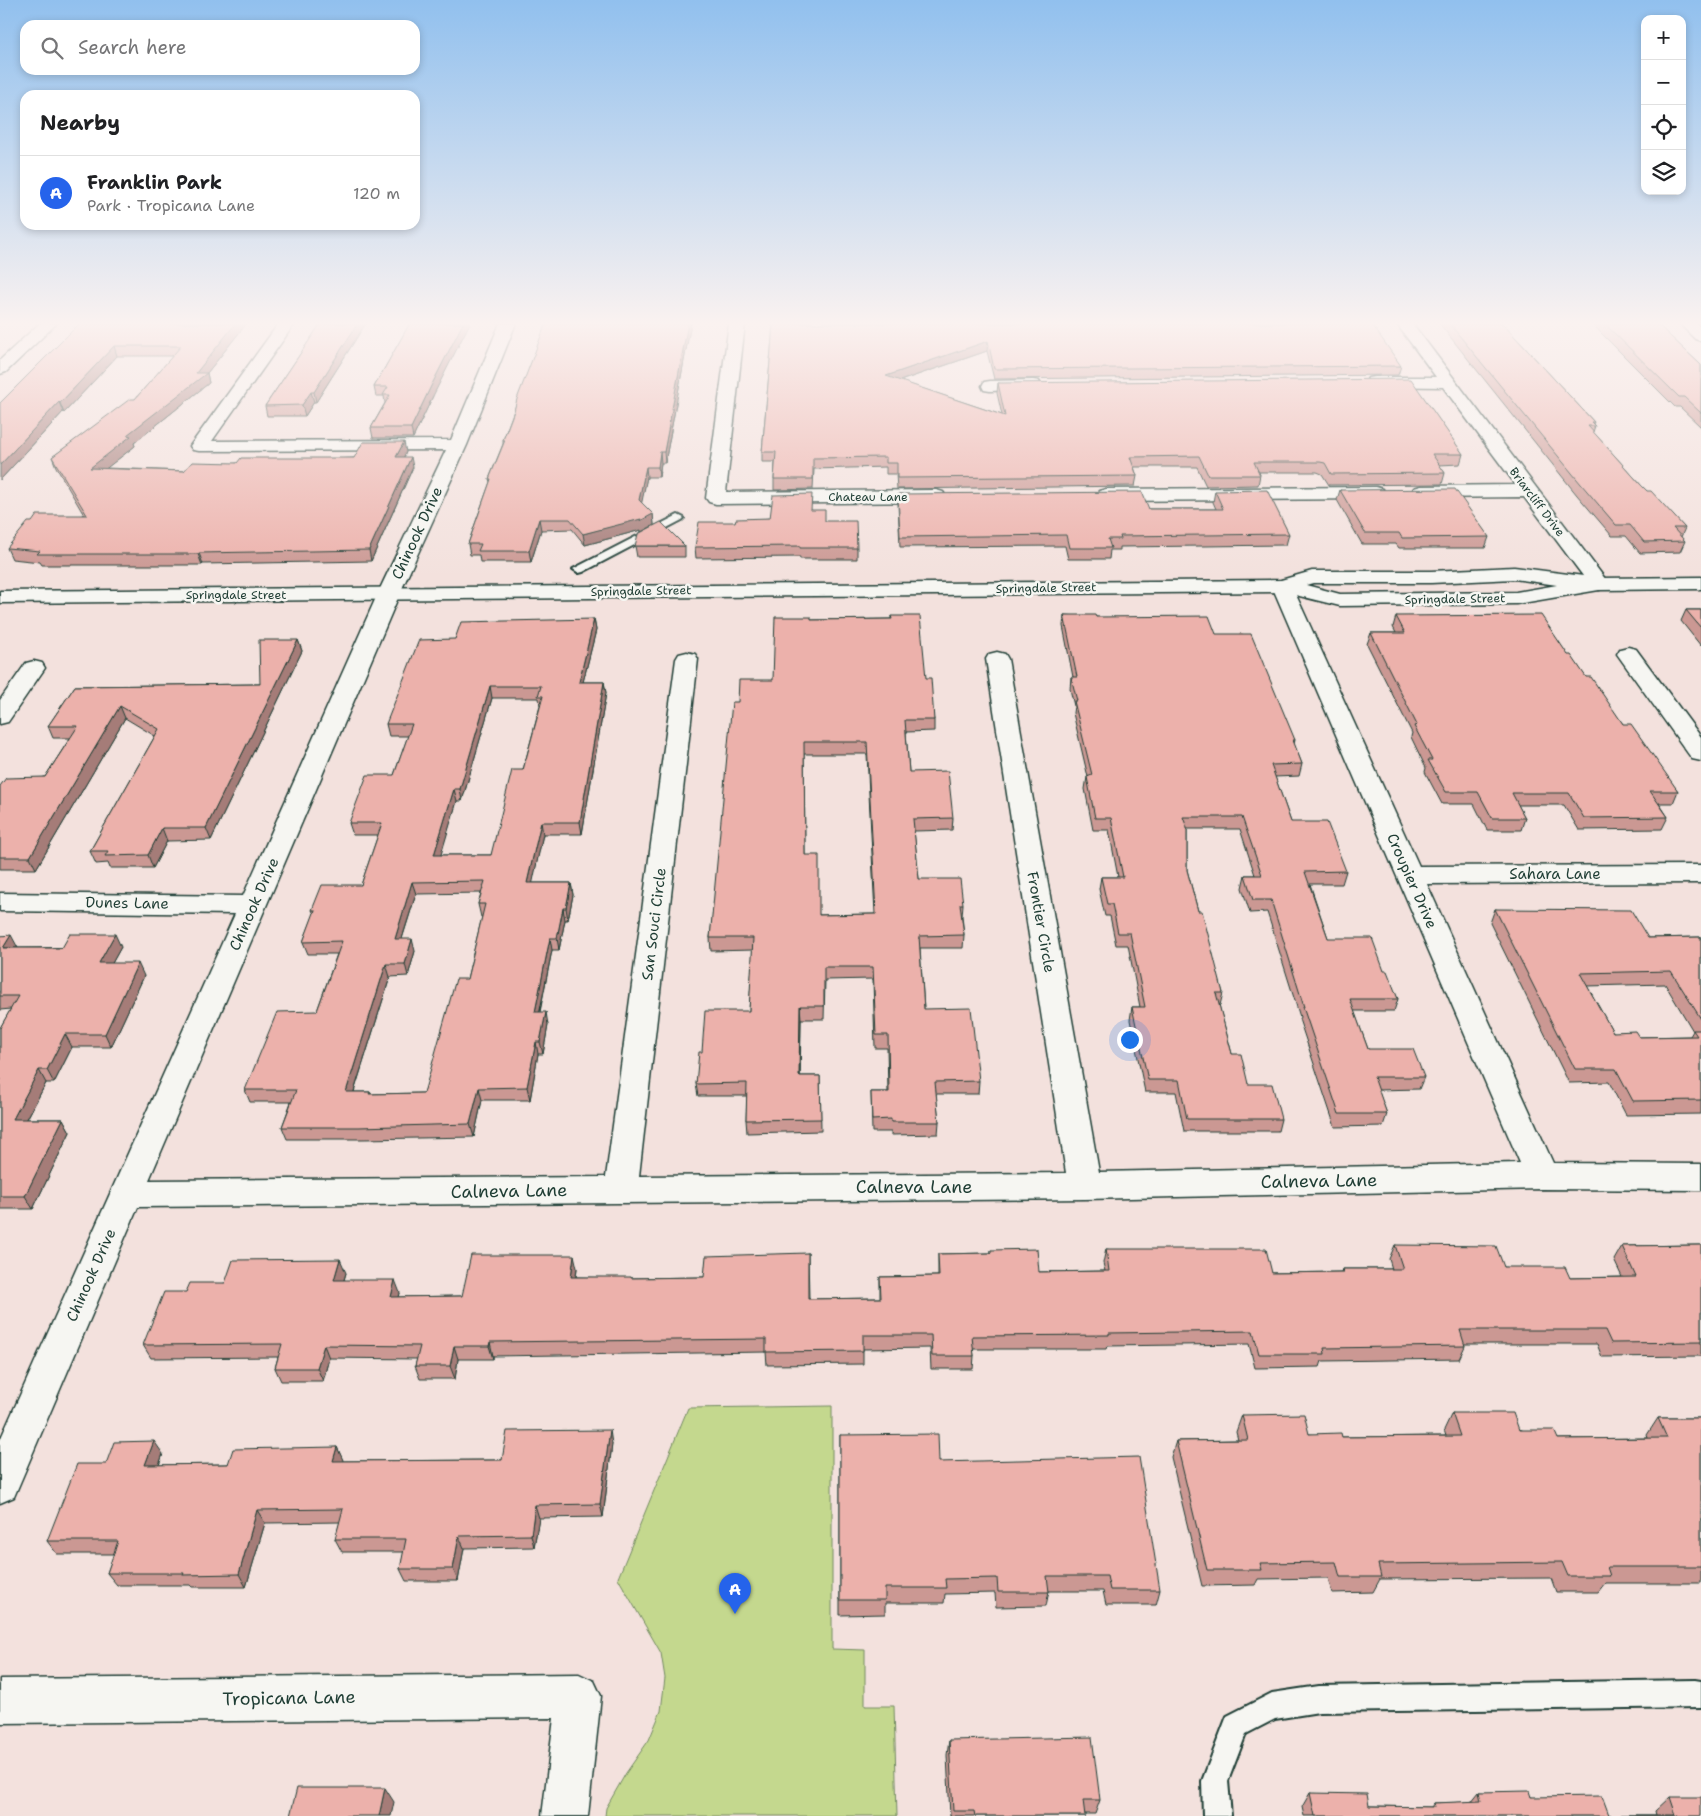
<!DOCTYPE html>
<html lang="en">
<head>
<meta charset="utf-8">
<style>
  :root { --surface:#fff; --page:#f2f2f2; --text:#202124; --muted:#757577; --line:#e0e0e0; --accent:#2563eb }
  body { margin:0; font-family:"Shantell Sans",sans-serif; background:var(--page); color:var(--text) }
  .controls { position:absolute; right:15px; top:15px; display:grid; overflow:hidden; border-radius:10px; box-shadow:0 2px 8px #0003 }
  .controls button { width:45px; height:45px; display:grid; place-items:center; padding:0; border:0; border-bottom:1px solid var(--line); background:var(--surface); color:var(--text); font:25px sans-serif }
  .you { position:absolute; left:1129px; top:1039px; width:18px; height:18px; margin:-12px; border:4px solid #fff; border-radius:50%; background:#1a73e8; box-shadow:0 0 0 8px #1a73e833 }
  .badge { display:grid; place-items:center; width:32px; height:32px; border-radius:50%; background:var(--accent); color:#fff; font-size:16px; font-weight:700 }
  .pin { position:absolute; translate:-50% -41px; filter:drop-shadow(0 1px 2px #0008) }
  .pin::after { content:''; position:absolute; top:26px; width:18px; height:15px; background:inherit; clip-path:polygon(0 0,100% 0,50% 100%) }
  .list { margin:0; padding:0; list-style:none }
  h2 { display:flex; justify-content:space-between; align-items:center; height:65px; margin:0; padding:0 20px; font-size:21px }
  h2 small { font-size:16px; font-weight:400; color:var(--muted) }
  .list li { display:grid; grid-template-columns:32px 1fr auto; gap:15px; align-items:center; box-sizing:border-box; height:75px; padding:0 20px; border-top:1px solid var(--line) }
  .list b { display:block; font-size:19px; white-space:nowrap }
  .list p { margin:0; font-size:16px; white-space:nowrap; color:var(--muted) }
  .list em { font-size:16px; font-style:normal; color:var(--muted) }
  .icon { flex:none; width:28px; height:28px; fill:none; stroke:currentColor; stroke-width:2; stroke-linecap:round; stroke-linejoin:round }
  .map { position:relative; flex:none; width:1701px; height:1816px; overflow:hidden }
  .search { position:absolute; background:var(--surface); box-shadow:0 2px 8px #0003; left:20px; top:20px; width:400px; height:55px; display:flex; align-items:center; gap:12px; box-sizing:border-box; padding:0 18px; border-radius:15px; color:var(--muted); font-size:19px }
  .panel { position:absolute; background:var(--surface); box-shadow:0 2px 8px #0003; left:20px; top:90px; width:400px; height:140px; border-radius:15px }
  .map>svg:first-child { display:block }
</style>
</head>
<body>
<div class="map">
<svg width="1701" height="1816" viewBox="0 0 1701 1816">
  <rect width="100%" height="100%" fill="#f3e1dd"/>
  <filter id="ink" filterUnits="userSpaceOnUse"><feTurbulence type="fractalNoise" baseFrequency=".02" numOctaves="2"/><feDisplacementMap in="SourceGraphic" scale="10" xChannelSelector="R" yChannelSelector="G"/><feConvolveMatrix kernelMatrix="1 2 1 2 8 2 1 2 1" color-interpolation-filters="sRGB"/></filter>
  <g filter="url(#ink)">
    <path fill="#c4d88e" stroke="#728a61" d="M832,1406v243l33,1v56h29l3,110h-292l1,-8 20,-35 23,-33 12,-29 4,-33 -4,-25 -43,-75 70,-170z"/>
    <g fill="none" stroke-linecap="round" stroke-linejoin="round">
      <g stroke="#1f3d34" stroke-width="4">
        <path id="lane" d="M678,515l6,3 -2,2 -99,52 -4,1 -6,-4z
          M1695,1680l6,1v26l-382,5 -44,7 -29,15 -18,47 3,35h-28l-1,-35 25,-65 45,-23 47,-7z"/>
      </g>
      <g stroke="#1f3d34" stroke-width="3">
        <path id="street" d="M40,323h17l-51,49 -6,2v-14z
          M279,323h16l-83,118 239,-1 49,-117h16l-49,122 -67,148 -251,587 457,-3 70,-518 3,-5 8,-2 8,2 3,5 -59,517 427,-3 -80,-514 3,-5 8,-2 8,2 3,5 91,513 421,-9 -248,-577 3,-4 7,-2 7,2 3,4 127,280 282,-1v18l-274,1 126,279 148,1v26l-159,-1 -457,10 -947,8 -124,290 -14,6v-63l235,-526 -235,-3v-18l243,3 135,-303 68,-143 -247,1 -6,-1 -3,-4z
          M729,323h16l-19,169 210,-2 7,2 3,4 -3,4 -7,2 -220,2 -7,-2 -3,-4z
          M1396,323h16l194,257 3,4 -3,4 -7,2 -7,-2 -68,-91 -103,1 -7,-2 -2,-4 2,-4 7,-2 95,-1 -73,-98 -75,-1 -2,-4 2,-4 6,-1h62z
          M1679,323h17l5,5v13l-6,-2z
          M1033,380l6,1 2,4 -2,4 -49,2 -6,-1 -2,-4 2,-4 6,-1z
          M1376,487l7,2 2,4 -2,4 -7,2 -270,2 -7,-2 -3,-4 3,-4 7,-2z
          M1628,647l8,2 65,88v24l-9,-2 -75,-105 3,-5z
          M34,661l8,2 3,5 -37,54 -8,2v-24l26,-37z
          M579,1674l15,7 7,15 -13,120h-46l12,-98 -554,5v-44z"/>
      </g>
      <g stroke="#1f3d34" stroke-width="3">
        <path id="secondary" d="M1514,567l85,11 102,-1v12l-102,1 -83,14 -176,2 -57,-14 -1283,11v-12l1281,-11 31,-9h119zM1514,579l43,6 -41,7 -176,2 -34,-9 7,-2h118z"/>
      </g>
      <use href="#lane" fill="#f6f6f2" fill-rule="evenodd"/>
      <use href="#street" fill="#f6f6f2" fill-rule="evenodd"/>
      <use href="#secondary" fill="#f6f6f2" fill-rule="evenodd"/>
    </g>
    <path fill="#cb9893" stroke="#1f3d34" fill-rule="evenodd" d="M80,323h167l-40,50 2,10 -75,60 1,3 -29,22 78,3 53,-8 117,-5 52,-6 -2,5 9,10 -42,94 -168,3 -1,1h-160l-2,-3 -28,-3 -5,-11 25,-26 52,-7 -28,-48 -4,-10 83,-58 38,-43h-56l-53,57 -1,-1 -63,68z
      M321,323h45l-50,79h-2l-9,14h-38l-2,-10z
      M410,323l23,73 -20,42h-40l-2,-10 14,-25 -1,-7h-8l-2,-9z
      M546,323h145l-26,140h-4l-2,14h-12l-6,26 12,11 1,11 -13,7v-2l-56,15 -13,-16 -31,1 -10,32h-51l-1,-7h-9l-2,-11 22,-62 -1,-3 14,-35v-4z
      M773,323l628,43 -3,9 -404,4 -7,-28 -87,30 102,34 -5,-22 1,-10 465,71 -3,10 -21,1 6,8 -3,11 -113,1 -7,-11 -5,-2h-58l1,3 -2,10 -52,1 -9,-19h-63l3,9 -2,10 -238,3 -1,-15h-10v-7l-72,2 -1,20 -39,1v-11l1,-17h-13v-10l9,-102z
      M1439,323h63l92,99 -1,2 2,2 -2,6 48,53 44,43 -4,9 4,4 -5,11 -40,1 -14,-17h-14l-35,-41z
      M1591,323h65l45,42v62l-21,-20h-5z
      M1340,490l149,47 -4,11h-86l-3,-4h-34l-25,-44z
      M1215,491l74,43 -3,11 -166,2v3h-10l-1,9h-41l-3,-13 -165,1 -2,-43v-10l251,15h67l-3,-7z
      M812,510l45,38v11h-57v-2l-104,1 -1,-11 40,-25 35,-4z
      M635,546h50v11h-48z
      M1686,610h15v36l-20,-25z
      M1064,615l32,2 120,17 79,106 -1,4 8,20 -3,12 -24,1 16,45 55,49 -4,13h-32l18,54 56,33 14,28 -4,12h-40l14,38 56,28 -5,12 -41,1 9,24 -4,12 -48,1 -36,-108 1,-2 -33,-105 -17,1 -8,-25 3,-13h10l-15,-46h-53v41l11,41 25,82 -3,12h-1l13,49 16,30 33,35 -3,12h-94l-8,-39h-31l-15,-72 2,-13h8l-12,-62h-12l-6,-29h-5l-6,-27 2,-12h17l-9,-47h-16l-8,-41 2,-12h1l-15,-64 1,-7 -4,-17 1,-12h2l-10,-51z
      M891,616l35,62 8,42v11l-28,1 3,40 44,46 -1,12 -38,1 5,48 44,25 -1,12 2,19 -1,13h-43l4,61 55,72 -1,13h-42l3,28 -1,12 -47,1v-3h-19l-1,-40h17l-1,-44h-12l-2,-69 -48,1 -1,39h-23l-1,57h20l1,55 -74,2 -1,-13 1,-24h-49l-2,-12 6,-32 47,-41 4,-61 -42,1 -1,-13 28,-236 35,-22 38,-60 80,-1zM804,754h63l8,160 -56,1 -14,-60z
      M1396,616l172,39 18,22 37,47 55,67 -5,12h-14l9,14 -6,12 -83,1 -15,-25h-46l7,13 -4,12h-34l-13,-26h-32l-17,-32 1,-4 -15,-31 1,-4 -45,-89 4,-11h25l-3,-6z
      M594,619l2,11 -13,52h21l2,11 -24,141h-39l-11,49h39l2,12 -5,25h-3l-6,30h-7l-12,62 8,13 -5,29h-5l-8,46h-48l-8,37 -111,2h-76l-5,-12 9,-25h-41l-5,-12 72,-79 20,-57h-29l-5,-12 11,-28 -2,-4 49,-25 17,-50h-25l-4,-12 45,-48 14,-39h-19l-3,-12 69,-85zM492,698h47l1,8 -17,64 -32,85h-51l17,-54h5zM481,893l-3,11 3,13h1l-15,62 -43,114 -53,1 -1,-2h-16l36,-115 18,-1 7,-25 -13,-12 14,-45z
      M298,640l4,11 -91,189 -44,1 -14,27h-43l-2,-5 -12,1 -6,-13 65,-115 -30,-18 -89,151h-36v-83l45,-9 25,-39h-17l-5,-12 27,-40 185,-2z
      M1495,909l153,29 53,-1v-1v178l-75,1 -17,-33 -40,1 -79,-160zM1665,984l28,47 -3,5 -51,1 -26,-5 -26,-46z
      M0,936l17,12 104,-1 -9,16 32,13 -33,71h-39l-18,36h-8l-19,36h36l7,13 -37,77h-33v-181l11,-19 -11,1z
      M1395,1245l109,22 66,11 52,-1 -8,-17 8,-14 79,-1v111l-99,1 -5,-13h-133l1,2 -6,13 -137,2 -2,6 -65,1 -6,-24 -142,2 -1,3h-133l1,7 -1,13h-42l-1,-21 -67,1v15l-96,1 -1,-13 -273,4v3h-35l-3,20h-35l-5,-13 2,-7 -88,-1 -6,23h-42l-6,-13 3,-11 -127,1 -8,-13 43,-53 39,-9 121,-10 -2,7 56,13 -1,4 63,-1 115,-28 -1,9 55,1 73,-1 104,-24 1,46 71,-1v-21l58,-1v-22l53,-1v-3l48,22 66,-1 -2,-8 3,-14 166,24 69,-1 1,-3h50l-3,-10z
      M1452,1413l106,26 90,-1 -1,-3 11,-17h43v165h-96l-7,9h-42l-5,-14 -171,1 -7,13 -41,1 -4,-15 -70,1 -3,6 -53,1 -31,-129 5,-16 62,-1 -2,-8 6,-17 67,19 33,3 104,-1 -2,-6z
      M840,1435l99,27 221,128 -4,15h-50l-3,-14h-54l-3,15 -50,1 -1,-14 -50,1 -1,9h-59v11l-45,1z
      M612,1444l-9,73 -64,1 -5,29 -70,1 -6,33h-52l-6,-12 4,-17h-62l-7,-13 5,-17 -75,1 -19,64h-54l-2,-2h-73l-10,-12 7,-19h-57l-10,-13 59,-77 57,-10 -4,11 69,-1 109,-17 6,14 159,-1z
      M949,1740l151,60 -5,14h-10v2h-135l-3,-61z
      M1479,1792l52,5 78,18h47l-1,-4 15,-14 31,19h-397l-2,-9 8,-14 59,13 62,1 3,-4 37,-1z"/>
    <path fill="#a57c78" stroke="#1f3d34" d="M236,323h11l-40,50 2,10 -75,60 1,3 -41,32 -4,-10 106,-95z
      M358,323h8l-50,79 -2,-10z
      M463,323h7l-37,73 -20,42 -2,-10 20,-42z
      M688,323h3l-26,140 -1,-11z
      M988,341l-1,10 -102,35 1,-10z
      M114,346l3,10 -53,57 -4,-10z
      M311,392l3,10 -9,14 -3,-11z
      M59,402l4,10 -63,68v-15z
      M404,442l2,10 -7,15 -3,-10z
      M660,452l1,11 -2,14 -1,-10z
      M411,457l2,10 -42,94 -2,-11z
      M646,467l1,10 -7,34 -1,-11z
      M653,514l1,11 -13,7v-2l-56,15 -2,-11z
      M539,519l2,11 -10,32 -2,-11z
      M199,553l4,11 -1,1 -4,-11z
      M594,619l2,11 -16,64 -1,-12z
      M298,640l4,11 -91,189 -5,-12z
      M604,682l2,11 -24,141 -2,-12z
      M490,686l2,12 -30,103 -2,-12z
      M120,706l5,12 -89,151 -6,-12z
      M454,789l3,12 -20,67 -3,-13z
      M541,822l2,12 -13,61 -3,-12z
      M162,828l5,13 -14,27 -5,-13z
      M412,882l4,12 -18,57 -3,-12z
      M571,883l2,12 -5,25 -2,-12z
      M563,908l2,12 -6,30 -2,-12z
      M115,934l6,13 -16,29 -6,-13z
      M11,935l7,13h-15z
      M550,938l2,12 -15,75 -2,-13z
      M412,939l3,12 -7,25 -3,-12z
      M138,963l6,13 -33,71 -6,-13z
      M386,964l4,13 -40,127 -4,-12z
      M800,1006l1,13 -1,70 -1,-13z
      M546,1012l2,13 -5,29 -3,-12z
      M65,1034l7,13 -18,36 -7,-13z
      M536,1042l2,12 -8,46 -3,-13z
      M39,1070l7,13 -26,49 -7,-13z
      M479,1088l3,12 -8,37 -4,-13z
      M63,1119l7,13 -37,77 -8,-13z
      M574,1255l3,13 -3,23 -3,-14z
      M340,1259l6,14 -6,20 -6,-13z
      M395,1280l5,13 -4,17 -5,-13z
      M490,1342l3,14v3l-4,-13z
      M324,1345l5,13 -6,23 -6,-13z
      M454,1346l4,13 -3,20 -5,-13z
      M610,1430l2,14 -9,73 -3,-13z
      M154,1441l9,13 -9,24 -9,-13z
      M337,1447l6,13 -4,14 -6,-13z
      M535,1505l4,13 -5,29 -3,-12z
      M257,1510l8,13 -19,64 -7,-13z
      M459,1536l5,12 -6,33 -5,-12z
      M385,1788l9,14 -3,14h-12z"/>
    <path fill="#ecb1ab" stroke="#1f3d34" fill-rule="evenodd" d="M80,323h156l-40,50h11l-80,62 4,1 -41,32 94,3 8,-9 45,1 4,-5h113l9,-16h41l-8,15h15l-42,93 -170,3 -1,1h-161l3,-3 -33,-3 21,-26h4l5,-7h50l-35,-58 78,-58h5l46,-53h-67l-54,57 -1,-1 -59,63v-62z
      M321,323h37l-44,69h-3l-9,13 -37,1z
      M410,323h53l-32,63 -20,42h-40l19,-33h-7l5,-8h-14z
      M546,323h142l-24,129h-4l-2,15h-12l-7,33 14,14 -13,7 1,-2 -58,15 -13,-15h-31l-10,32h-51l3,-7h-13l23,-65h-2l16,-39h-2l11,-29 3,-12z
      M773,323h598l30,43 -407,3 -6,-28 -102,35 119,40 -7,-33 413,-4 52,75h-31l13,19 -114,1 -6,-11 -5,-1h-66l6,13h-52l-9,-19 -69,1 7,19 -240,2v-15h-11v-6l-73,1v21h-39l2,-27h-14l9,-102z
      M1449,323h53l92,99h-3l4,4h-7l53,59 6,6h4l34,37h-12l12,13 -41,1 -14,-17h-14l-35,-41z
      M1604,323h52l45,42v48l-17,-16h-5z
      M1455,489l34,48 -87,1 -3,-5h-34l-25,-43z
      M1267,490l22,44 -169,2 1,3h-13l3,9h-42l-3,-13 -166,2 -2,-43 244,-2 7,17h74l-8,-18z
      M812,494l-1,16h14v11h31l1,27h-57v-2l-105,1 4,-25h36l1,-3 34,-1 3,-23z
      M661,522l24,24h-50l3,-12z
      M1686,610h15v18z
      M1064,615h31l1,2 113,-1 7,18h35l44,106h-2l9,24 -31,1 20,57h36l19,49 -41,1 23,66h44l12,33h3l11,28h-48l18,50h45l11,28h-50l13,37h-48l-36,-107h1l-33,-107h-18l-8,-25h17l-20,-58h-59l4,11v42l11,41h4l21,82h-7l16,61h9l7,30h24l9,35h-94l-8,-39h-31l-16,-73h13l-15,-74h-12l-6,-29h-5l-6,-27h22l-12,-59h-16l-8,-41 5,-2 -18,-74h3l-6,-24h6z
      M1541,615l27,40h3l15,22h5l32,47h8l47,67h-28l18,26 -84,1 -15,-25h-57l13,25h-33l-14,-26h-32l-18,-32h4l-18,-34 3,-1 -46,-92h34l-9,-17z
      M891,616h29l6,62h5l3,42h-29l4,52 39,-1 5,47 -40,1 6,60h41l3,25h-3l4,31 -45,1 5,73 47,-1 8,73 -44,1 4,40h-48v-3l-19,1 -1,-28h18l-1,-57h-12l-3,-68h-49v39h-24l-1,70h21l1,43 -75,1 1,-37 -51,1 3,-32h3l3,-41h44l4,-73h-43l22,-236h6l1,-22h34l2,-63h36v3l81,-1zM804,742h63l9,172 -57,1v-60h-14z
      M594,619l-15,63h25l-24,140h-39l-14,61h44l-5,25h-3l-6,30h-7l-15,74h11l-6,30h-4l-9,45 -48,1 -9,36 -111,3h-77l14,-37h-51l32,-78 40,-1 25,-70 -39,1 12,-32h-3l10,-25h39l21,-62h-33l18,-48h27l18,-51h-26l33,-84 36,-1 6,-17zM490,686h51l-3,10h5l-20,74h-11l-21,85h-57l20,-66h6zM485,881l-7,23h7l-18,75h-11l-32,114 -55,1 1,-2h-24l40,-128h19l7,-25h-17l17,-57z
      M259,640h39l-92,188h-44l-14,27 -43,1 3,-5h-18l69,-122 -39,-23 -90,151h-30v-71l6,-8 39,-1 33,-51h-30l27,-40 185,-2z
      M1495,909l136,1 17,28 53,-1v82l-30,-48 -91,2 33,59 22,-1 4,6 58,-1 -4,-6h8v70l-68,1 -17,-32h-41z
      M70,934h45l-16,29h39l-33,71h-40l-18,36h-8l-26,49h50l-38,77h-25v-168l18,-32h-18v-60l11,-1 -8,13h59z
      M1395,1245l101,1 8,21h61l5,11 66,-1 -14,-31 79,-1v97l-90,1 -6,-13h-145l5,16 -141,2 1,6h-66l-6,-23 -144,2v2l-137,1 2,20h-42l-1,-21h-68v16l-97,1v-13l-276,3 -1,4h-35l-4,20h-35l5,-20 -96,-1 -7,23h-42l7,-24 -139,1 21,-53h22l4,-9h35l8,-23 107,-1 -6,21h61l-4,17 71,-1 9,-41h103l-3,22h60v1l73,-1 2,-21 102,-3v46l73,-1 -1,-21 59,-1 -1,-22 53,-1v-3l46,-1 2,23 70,-1 -3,-22h160l6,24 71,-1 -1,-3h61z
      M1452,1413h61l6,17h35l4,9 109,-1 -9,-20h43v149h-94l3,9h-42l-6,-14 -184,2 3,13h-41l-4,-15 -76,1 2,7h-55l-31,-129 72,-1 -6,-25 62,-1 5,20 32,-1 1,4 118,-1z
      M610,1430l-10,74 -65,1 -4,30 -72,1 -6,33h-53l6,-30h-71l8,-30 -86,1 -18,64 -56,1 1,-2h-77l11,-32h-71l30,-77h29l8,-22 40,-1 -9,24 83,-1 5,-15 104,-2 -4,14 169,-1 5,-29z
      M938,1434l1,28 200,-5 21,133h-50l-3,-14h-60l2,16h-51l-1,-14 -52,1 1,9h-61v12h-45v-165z
      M1092,1737l8,63h-17l2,16h-110l-1,-5h-21l-4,-71z
      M297,1788h88l-6,28h-89z
      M1529,1791l2,6 71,-1 7,19h67l-6,-18h31v19h-386l-5,-23 57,1 2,12 66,1 -1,-4 47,-2 -2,-9z"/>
  </g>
  <linearGradient id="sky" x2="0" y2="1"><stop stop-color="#91c0ee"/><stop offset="0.56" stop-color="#faf2f0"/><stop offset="1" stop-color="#faf2f0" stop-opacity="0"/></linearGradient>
  <rect width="1701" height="577" fill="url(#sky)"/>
  <g text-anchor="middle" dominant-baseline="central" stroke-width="5" stroke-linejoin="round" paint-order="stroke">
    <g font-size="12" fill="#1f3d34" stroke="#f6f6f2">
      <text x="868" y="497">Chateau Lane</text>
      <text transform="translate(1537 502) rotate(53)">Briarcliff Drive</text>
      <text transform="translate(1046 588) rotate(-1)">Springdale Street</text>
      <text transform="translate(641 591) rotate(-1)">Springdale Street</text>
      <text x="236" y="595">Springdale Street</text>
      <text transform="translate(1455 599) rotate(-1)">Springdale Street</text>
    </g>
    <g font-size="15" fill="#1f3d34" stroke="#f6f6f2">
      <text transform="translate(417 533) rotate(-65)">Chinook Drive</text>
      <text x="1555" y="874">Sahara Lane</text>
      <text transform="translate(1412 881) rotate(66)">Croupier Drive</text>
      <text transform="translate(127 903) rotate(1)">Dunes Lane</text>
      <text transform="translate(254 904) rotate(-66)">Chinook Drive</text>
      <text transform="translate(1041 922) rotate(80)">Frontier Circle</text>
      <text transform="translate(654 924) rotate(-83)">San Souci Circle</text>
      <text transform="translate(91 1275) rotate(-66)">Chinook Drive</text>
    </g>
    <g font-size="18" fill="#1f3d34" stroke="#f6f6f2">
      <text transform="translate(1319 1181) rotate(-1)">Calneva Lane</text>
      <text x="914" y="1187">Calneva Lane</text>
      <text transform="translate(509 1191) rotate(-1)">Calneva Lane</text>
      <text transform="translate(289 1698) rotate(-1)">Tropicana Lane</text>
    </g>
  </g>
</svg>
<div class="controls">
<button>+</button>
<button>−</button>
<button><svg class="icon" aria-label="locate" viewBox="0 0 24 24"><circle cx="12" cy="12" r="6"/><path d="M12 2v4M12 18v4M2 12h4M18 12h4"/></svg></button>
<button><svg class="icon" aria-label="layers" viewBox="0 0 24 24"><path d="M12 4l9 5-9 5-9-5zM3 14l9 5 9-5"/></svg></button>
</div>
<div class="you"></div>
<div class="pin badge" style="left:735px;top:1614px">A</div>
<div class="search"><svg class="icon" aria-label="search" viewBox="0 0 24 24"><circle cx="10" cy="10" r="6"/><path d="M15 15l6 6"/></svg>Search here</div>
<section class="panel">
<h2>Nearby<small></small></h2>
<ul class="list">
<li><span class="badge">A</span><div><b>Franklin Park</b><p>Park · Tropicana Lane</p></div><em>120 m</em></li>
</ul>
</section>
</div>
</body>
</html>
